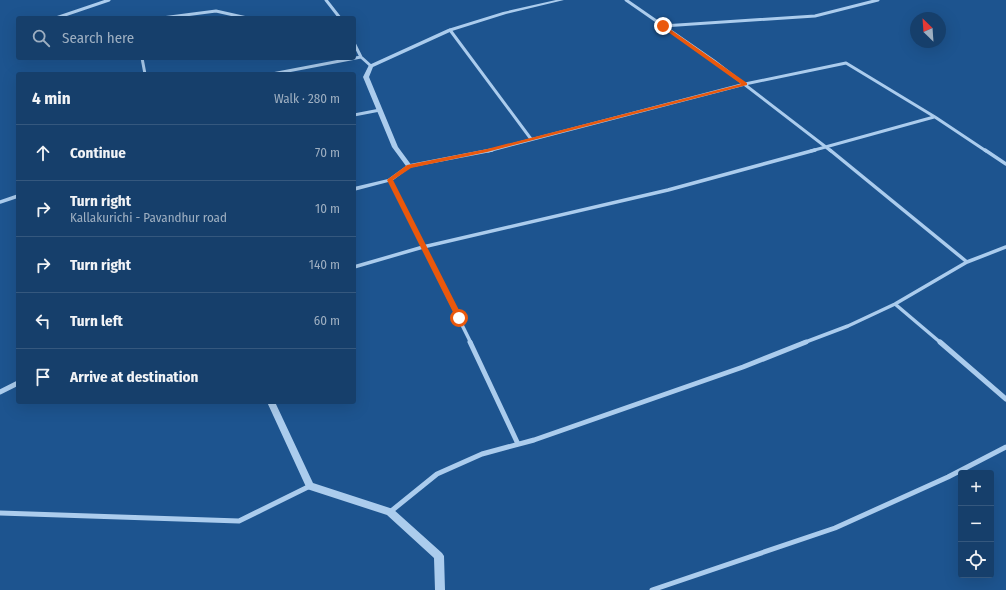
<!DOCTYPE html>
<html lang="en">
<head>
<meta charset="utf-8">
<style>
  :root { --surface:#163f6b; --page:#234a73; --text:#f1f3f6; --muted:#9eafc1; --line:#35587e }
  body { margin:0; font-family:"Fira Sans Condensed",sans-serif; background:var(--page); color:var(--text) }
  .controls { position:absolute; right:12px; bottom:12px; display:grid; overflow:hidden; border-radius:4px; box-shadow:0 4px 16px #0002 }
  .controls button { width:36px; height:36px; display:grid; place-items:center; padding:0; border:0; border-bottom:1px solid var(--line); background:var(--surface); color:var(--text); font:20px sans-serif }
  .compass { position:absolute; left:910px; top:12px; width:36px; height:36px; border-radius:50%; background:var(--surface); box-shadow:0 4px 16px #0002; rotate:335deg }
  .stop { position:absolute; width:12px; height:12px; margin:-9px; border:3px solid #ea580c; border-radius:50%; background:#fff }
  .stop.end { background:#ea580c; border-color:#fff; box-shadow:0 1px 4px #0008 }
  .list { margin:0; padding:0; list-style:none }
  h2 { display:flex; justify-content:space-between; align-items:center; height:52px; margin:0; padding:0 16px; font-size:17px }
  h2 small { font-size:13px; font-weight:400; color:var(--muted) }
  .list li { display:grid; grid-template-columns:26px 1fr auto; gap:12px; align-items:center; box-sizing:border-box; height:56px; padding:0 16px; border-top:1px solid var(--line) }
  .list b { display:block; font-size:15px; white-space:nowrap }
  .list p { margin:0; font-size:13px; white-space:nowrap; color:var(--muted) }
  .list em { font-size:13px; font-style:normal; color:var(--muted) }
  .icon { flex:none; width:22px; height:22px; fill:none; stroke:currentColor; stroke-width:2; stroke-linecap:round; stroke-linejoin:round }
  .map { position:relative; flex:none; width:1006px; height:590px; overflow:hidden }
  .search { position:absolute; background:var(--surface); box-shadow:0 4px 16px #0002; left:16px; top:16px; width:340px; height:44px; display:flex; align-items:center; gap:10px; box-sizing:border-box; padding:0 14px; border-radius:4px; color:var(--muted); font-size:15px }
  .panel { position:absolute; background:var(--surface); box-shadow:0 4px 16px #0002; left:16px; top:72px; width:340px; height:332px; border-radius:4px }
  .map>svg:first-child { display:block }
</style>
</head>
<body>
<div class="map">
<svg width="1006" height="590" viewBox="0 0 1006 590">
  <rect width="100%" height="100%" fill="#1d548f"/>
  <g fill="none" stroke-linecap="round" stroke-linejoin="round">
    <path stroke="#abcced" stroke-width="3" d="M326,0l14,18
      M626,0l88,61 117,90
      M56,18l53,-18
      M162,18l54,-7 31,7
      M663,26l152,-10 63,-16
      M450,30l81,109
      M354,43l7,14 10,9
      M142,58l3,16
      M272,74l89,-17
      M354,115l26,-5
      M488,151l257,-67 101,-21 89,54 51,34
      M811,151l123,-34"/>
    <path stroke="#abcced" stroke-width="3.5" d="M830,150l137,112
      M985,150l21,14
      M409,166l83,-16
      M390,180l81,163
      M0,202l18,-6
      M354,267l69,-20 245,-57 147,-40
      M895,304l46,39
      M803,343l45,-17 47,-22 72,-42 39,-15"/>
    <path stroke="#abcced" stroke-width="5" d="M470,342l48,102
      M940,342l66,57
      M0,392l18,-9
      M390,512l47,-38 45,-20 52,-14 209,-73 63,-25
      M0,513l239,8 71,-35
      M652,590l183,-62 113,-51 58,-30"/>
    <path fill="#abcced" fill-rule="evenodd" d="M556,0h8l-58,14 -54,17 -79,36 -4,10 29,70 14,19 -20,15 -38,10v-4l34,-8 18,-13 -14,-19 -29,-70 6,-12 79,-36 55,-17z
      M267,402h8l38,81 80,26 49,44 2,3 1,34h-10l-1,-32 -47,-43 -80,-26z"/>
  </g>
  <path fill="#ea580c" d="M661,25h3l83,58v2l-260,67 -76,16 -18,12 70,138 -4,3 -2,-1 -70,-140 1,-1 19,-14 80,-16 254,-65 -80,-57z"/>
</svg>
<div class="controls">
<button>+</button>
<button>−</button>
<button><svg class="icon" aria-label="locate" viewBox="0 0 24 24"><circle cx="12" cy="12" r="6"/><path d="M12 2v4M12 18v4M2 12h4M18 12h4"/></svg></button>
</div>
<svg class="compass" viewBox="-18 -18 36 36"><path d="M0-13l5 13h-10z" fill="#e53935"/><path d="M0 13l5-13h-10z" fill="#9eafc1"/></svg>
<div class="stop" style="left:459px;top:318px"></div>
<div class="stop end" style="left:663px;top:26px"></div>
<div class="search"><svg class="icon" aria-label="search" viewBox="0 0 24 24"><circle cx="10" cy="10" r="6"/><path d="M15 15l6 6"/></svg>Search here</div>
<section class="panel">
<h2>4 min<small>Walk · 280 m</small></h2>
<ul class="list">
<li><svg class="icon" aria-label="ahead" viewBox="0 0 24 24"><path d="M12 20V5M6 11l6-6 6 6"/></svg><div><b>Continue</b></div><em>70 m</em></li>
<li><svg class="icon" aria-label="right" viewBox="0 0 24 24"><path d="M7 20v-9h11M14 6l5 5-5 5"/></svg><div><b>Turn right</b><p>Kallakurichi - Pavandhur road</p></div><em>10 m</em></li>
<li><svg class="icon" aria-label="right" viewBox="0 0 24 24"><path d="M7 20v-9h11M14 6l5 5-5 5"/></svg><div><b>Turn right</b></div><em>140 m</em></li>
<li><svg class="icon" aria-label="left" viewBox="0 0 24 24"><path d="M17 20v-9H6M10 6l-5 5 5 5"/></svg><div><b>Turn left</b></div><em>60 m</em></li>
<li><svg class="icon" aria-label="arrive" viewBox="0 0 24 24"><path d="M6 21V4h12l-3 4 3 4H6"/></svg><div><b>Arrive at destination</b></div></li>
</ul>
</section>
</div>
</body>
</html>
